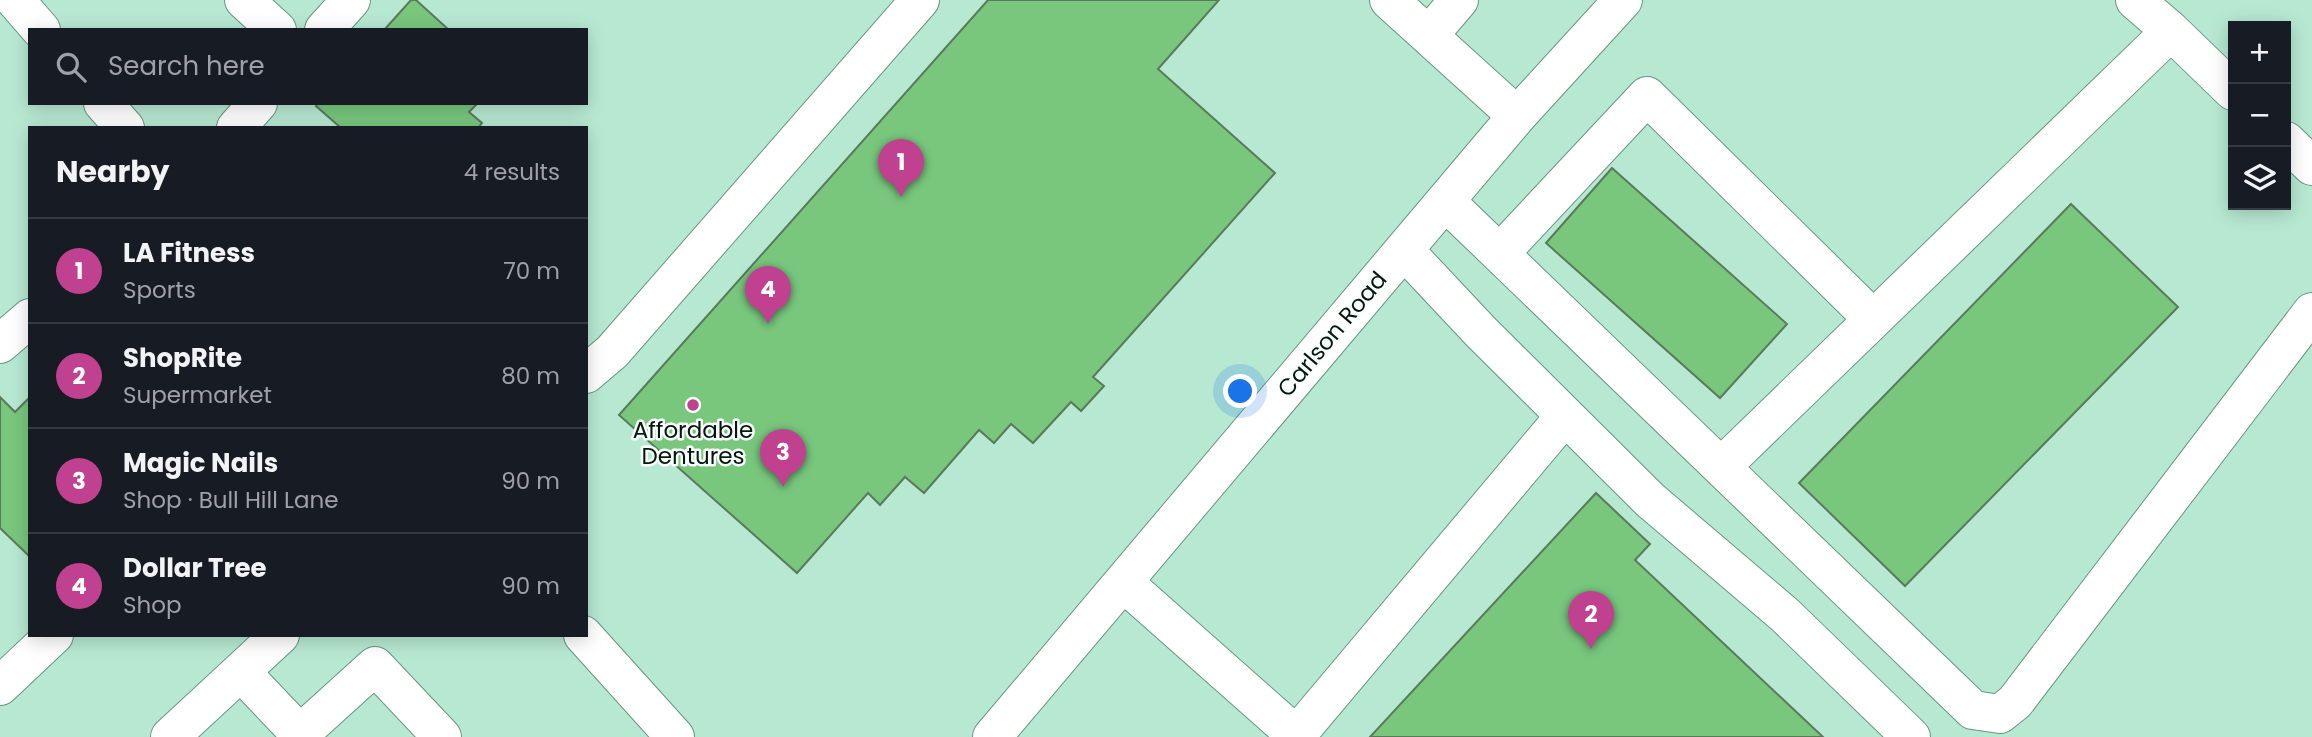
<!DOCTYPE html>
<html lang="en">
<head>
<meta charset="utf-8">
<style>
  :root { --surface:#171b24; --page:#242831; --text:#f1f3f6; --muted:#9ea1a6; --line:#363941; --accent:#bf4190 }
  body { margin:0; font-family:Poppins,sans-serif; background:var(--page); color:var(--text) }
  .controls { position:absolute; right:21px; top:21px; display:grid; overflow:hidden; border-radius:0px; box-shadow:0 4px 18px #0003 }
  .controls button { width:63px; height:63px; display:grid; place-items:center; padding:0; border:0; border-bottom:2px solid var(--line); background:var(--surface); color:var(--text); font:35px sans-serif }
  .you { position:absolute; left:1241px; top:392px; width:24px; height:24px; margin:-18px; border:5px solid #fff; border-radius:50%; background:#1a73e8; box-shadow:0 0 0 10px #1a73e833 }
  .badge { display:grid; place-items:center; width:46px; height:46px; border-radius:50%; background:var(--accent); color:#fff; font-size:23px; font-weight:700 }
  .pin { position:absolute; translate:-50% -58px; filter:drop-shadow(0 2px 4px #0008) }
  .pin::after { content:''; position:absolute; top:37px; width:24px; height:21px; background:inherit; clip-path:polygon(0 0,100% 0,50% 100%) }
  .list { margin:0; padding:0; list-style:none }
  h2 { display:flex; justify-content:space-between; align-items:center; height:91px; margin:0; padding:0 28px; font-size:30px }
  h2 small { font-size:23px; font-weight:400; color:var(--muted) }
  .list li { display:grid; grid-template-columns:46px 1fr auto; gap:21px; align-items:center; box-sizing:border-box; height:105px; padding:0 28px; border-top:2px solid var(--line) }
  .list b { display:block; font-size:26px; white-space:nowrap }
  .list p { margin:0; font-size:23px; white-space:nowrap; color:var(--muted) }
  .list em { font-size:23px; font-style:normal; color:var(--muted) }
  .icon { flex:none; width:38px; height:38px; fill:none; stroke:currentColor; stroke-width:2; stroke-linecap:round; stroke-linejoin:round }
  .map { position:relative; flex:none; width:2312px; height:737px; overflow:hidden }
  .search { position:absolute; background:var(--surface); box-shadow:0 4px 18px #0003; left:28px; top:28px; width:560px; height:77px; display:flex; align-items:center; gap:18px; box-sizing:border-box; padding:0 24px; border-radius:0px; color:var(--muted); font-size:26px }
  .panel { position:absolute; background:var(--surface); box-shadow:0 4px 18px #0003; left:28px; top:126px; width:560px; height:511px; border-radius:0px }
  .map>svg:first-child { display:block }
</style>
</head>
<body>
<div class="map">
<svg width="2312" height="737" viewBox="0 0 2312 737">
  <rect width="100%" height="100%" fill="#b7e9d2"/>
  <path fill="#78c77d" stroke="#5a7a5b" stroke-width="2" d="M411,0h5l33,30h-65z
    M988,0h231l-61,69 117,104 -182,204 11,9 -23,25 -10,-9 -38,41 -22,-19 -17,19 -15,-13 -55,63 -19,-16 -25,28 -12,-12 -71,80 -178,-158z
    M318,103h160l-9,9 13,11 -4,5h-137l-25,-22z
    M1612,168l175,156 -67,74 -174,-155z
    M2071,204l107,103 -273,279 -106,-103z
    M0,397l15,15 15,-15v160l-30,-29z
    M1596,493l54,51 -15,16 188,177h-453z"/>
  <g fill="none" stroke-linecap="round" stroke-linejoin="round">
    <g stroke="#679681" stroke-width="40">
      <path id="minor" d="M244,0l33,30
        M1389,0l128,116
        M2135,0l36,31
        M324,30l27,-30
        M1429,35l30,-35
        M236,128l22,-25
        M2286,141l26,25
        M1445,201l528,509 27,4 15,-12 297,-390
        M1404,250l76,81 170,169 135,115 126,122
        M1500,253l147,-157 226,223
        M0,344l30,-26
        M586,374l26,-22 308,-352
        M1721,467l450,-436 62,60
        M1123,582l175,155
        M241,672l59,62 75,-68 67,71
        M0,686l54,-51
        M170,737l110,-102
        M992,737l525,-621 106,-116
        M1295,737l270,-321"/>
    </g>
    <g stroke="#679681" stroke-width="40">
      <path id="major" d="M15,0l26,30
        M103,103l22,25
        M583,635l92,102"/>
    </g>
    <use href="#minor" stroke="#fff" stroke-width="38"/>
    <use href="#major" stroke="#fff" stroke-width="38"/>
  </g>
  <circle fill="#bf4190" stroke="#f9fefc" stroke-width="2.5" cx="693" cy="405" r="7"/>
  <g text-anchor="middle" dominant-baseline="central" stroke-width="5" stroke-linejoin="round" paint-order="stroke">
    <g font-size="23" fill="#051810" stroke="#f9fefc">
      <text transform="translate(1332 334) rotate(-50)">Carlson Road</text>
    </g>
    <g font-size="23" fill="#051810" stroke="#f9fefc">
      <text x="693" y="430">Affordable<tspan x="693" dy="26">Dentures</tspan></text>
    </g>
  </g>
</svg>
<div class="controls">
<button>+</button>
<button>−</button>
<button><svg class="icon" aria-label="layers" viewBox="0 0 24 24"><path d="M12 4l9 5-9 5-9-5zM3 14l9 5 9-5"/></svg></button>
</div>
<div class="you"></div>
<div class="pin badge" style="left:901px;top:197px">1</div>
<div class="pin badge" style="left:1591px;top:649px">2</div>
<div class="pin badge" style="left:783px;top:487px">3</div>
<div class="pin badge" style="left:768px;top:324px">4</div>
<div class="search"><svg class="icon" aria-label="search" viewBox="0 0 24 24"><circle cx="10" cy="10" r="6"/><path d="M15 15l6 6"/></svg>Search here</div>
<section class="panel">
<h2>Nearby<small>4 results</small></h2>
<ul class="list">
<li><span class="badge">1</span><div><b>LA Fitness</b><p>Sports</p></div><em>70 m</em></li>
<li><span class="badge">2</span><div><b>ShopRite</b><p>Supermarket</p></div><em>80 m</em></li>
<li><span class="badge">3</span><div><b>Magic Nails</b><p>Shop · Bull Hill Lane</p></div><em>90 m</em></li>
<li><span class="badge">4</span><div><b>Dollar Tree</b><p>Shop</p></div><em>90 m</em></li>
</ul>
</section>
</div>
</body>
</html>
